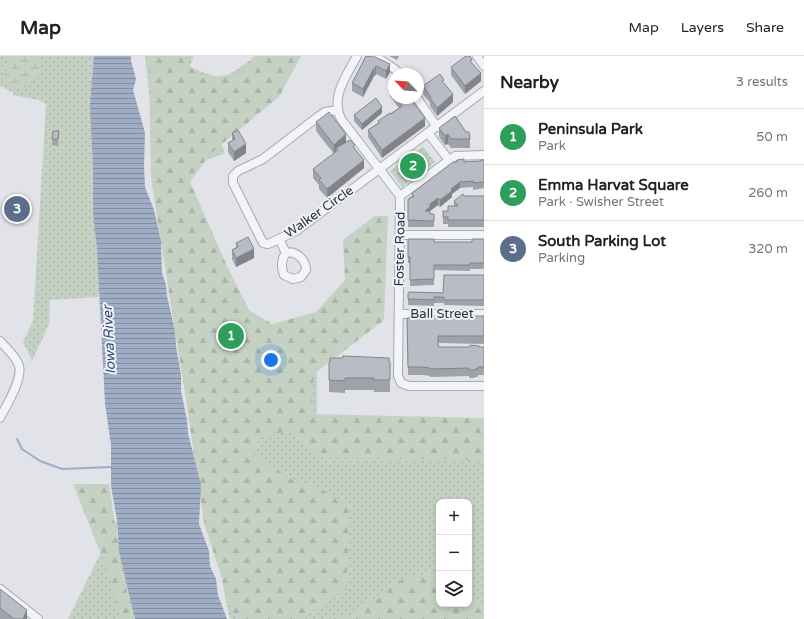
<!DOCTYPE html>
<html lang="en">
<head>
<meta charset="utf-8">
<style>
  :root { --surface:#fff; --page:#f6f6f6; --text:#222; --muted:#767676; --line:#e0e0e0; --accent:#c35056 }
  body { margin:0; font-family:"Varela Round",sans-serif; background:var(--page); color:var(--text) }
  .controls { position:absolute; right:12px; bottom:12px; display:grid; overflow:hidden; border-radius:8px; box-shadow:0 2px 6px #0003 }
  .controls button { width:36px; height:36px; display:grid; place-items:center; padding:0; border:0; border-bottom:1px solid var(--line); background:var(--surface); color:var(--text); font:20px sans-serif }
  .compass { position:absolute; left:388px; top:12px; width:36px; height:36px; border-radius:50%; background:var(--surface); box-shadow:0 2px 6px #0003; rotate:295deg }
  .you { position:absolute; left:271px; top:304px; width:14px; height:14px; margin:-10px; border:3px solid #fff; border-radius:50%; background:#1a73e8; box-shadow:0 0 0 6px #1a73e833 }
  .badge { display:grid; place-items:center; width:26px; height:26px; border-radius:50%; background:var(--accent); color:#fff; font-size:13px; font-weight:700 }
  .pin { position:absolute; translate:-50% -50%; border:2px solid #fff; box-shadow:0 1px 4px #0006 }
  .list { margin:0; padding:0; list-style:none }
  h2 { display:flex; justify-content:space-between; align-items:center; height:52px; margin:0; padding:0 16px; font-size:17px }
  h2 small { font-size:13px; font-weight:400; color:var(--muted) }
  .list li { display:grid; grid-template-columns:26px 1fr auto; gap:12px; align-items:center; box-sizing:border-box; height:56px; padding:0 16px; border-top:1px solid var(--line) }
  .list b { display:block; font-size:15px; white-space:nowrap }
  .list p { margin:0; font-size:13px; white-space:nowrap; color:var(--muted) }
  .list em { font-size:13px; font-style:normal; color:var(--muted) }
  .icon { flex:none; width:22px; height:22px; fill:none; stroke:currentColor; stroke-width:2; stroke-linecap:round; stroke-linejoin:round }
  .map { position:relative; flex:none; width:484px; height:563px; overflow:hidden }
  header { display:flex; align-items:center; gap:24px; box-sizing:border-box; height:56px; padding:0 20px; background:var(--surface); border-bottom:1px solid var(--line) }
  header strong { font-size:19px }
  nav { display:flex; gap:22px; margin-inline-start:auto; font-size:14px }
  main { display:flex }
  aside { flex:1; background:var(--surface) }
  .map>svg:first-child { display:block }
</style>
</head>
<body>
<header>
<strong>Map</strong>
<nav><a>Map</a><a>Layers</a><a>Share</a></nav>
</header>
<main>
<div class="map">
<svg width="484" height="563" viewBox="0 0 484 563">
  <defs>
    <pattern id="green-dots" width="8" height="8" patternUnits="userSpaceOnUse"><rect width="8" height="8" fill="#c5d2c3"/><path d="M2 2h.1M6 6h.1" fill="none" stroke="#a9b5a9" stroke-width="1.8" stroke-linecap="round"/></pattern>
    <pattern id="forest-firs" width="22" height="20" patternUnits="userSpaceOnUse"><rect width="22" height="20" fill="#c5d2c3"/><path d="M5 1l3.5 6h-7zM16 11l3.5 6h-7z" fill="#a9b5a9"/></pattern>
    <pattern id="wetland-marsh" width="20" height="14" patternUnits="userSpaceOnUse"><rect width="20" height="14" fill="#c5d2c3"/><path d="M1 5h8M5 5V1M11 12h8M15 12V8" fill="none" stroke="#a9b5a9"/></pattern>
    <pattern id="water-rules" width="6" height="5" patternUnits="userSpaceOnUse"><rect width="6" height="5" fill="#9fadc5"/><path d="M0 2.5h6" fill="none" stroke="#828da1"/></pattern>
  </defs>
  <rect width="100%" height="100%" fill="#e1e3e8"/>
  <path fill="url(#green-dots)" fill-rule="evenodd" d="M0,0h98l1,241 -49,3 -1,24 -17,37 -9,-19 10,-21 13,-217 -8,-4 -25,-5 1,-2 -14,-7z
    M145,0h49l-5,11 33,12 35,-23 -49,60 17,37 -50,19 71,159 71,10v76l167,3v199h-253l-2,-3 -21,-108 -39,-239zM439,446h30v102h-30z
    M423,90l12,16 -33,25 -12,-16z
    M117,464v15l18,84h-67z"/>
  <path fill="url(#forest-firs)" d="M149,0h38l-2,5 17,17 35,-4 17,-18h47l-22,41 -68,56 -21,29 38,86 21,42 23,14 44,-12 29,-32 -2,-40 32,-24h13l-4,104 -70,54 -3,40 173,4v42l-161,-2 -35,-27 -28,7 -7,16 43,28 24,6 30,19 -4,82 -39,26 -2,4h-68l-3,-3 -30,-93 -19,-130 -34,-214z
    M73,428h36l14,95 11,40h-13l-11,-42z
    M430,516l9,3v29h30v-12l15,13v14h-158l26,-4 46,-34z"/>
  <path fill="url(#wetland-marsh)" d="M7,0h34c1,16 -9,39 -28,30 -3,-2 -6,-2 -7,-5 -4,-8 4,-17 1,-25z"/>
  <path fill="url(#water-rules)" d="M94,0h37v5l5,18 -3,11 12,43 -1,33 1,21 9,23 7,31 1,32 4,12 1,11 8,35 1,15 5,29v16l6,29 1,13 13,52 -2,39 10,27 1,15 6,13 2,16 9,24h-92l-16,-67 -2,-32 -6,-34v-41l-6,-42 -8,-154 -4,-36v-45l-3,-63z"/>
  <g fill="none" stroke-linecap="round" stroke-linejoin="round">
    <path stroke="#9fadc5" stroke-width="2" d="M17,383l5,10 18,12 22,8 49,-2"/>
    <g stroke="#a7aab2" stroke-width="10">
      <path id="minor" d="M357,0c-10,19 -27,41 -16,63l59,77 -2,180 3,7 8,3h75
        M375,0l21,14 3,4
        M477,0l7,10
        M417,42l20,29
        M338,54l-13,2 -6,4 -56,43 -25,12 -5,5v7l30,60 5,1 28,-13 188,-140
        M428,77l21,27
        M400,140l55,-40 29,-1
        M400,179h84
        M279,183l7,14c10,-3 20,7 20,17l-5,7 -8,2 -9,-4c-3,-7 -3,-16 2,-22
        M399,258h85
        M0,285c6,7 17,16 19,25 4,13 -13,40 -19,52
        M0,533l38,30"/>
    </g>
    <use href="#minor" stroke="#f3f4f7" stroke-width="8"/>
  </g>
  <path fill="#9fa2a9" d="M389,0h10l-2,4z
    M370,1l20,15 -4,7 -10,-5 -1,2h-1l-11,21 -11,-6v-8z
    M451,11l30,14 -16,13 -14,-19z
    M444,27l9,19 -16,14 -7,-10v-3l-7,-9v-8z
    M394,29v13h16l15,28 -43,32 -14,-21v-7l10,-7v-2l21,-13 -9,-12v-8z
    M382,57l-20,17 -8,-9v-6z
    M316,66l39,26 9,20 -37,30 -8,-9v-4l-6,-7v-9l21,-15 -18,-23z
    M439,72l31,11v9h-19l-3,-4 -3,1 -6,-8z
    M53,75h6l-1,15 -6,-1z
    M232,77l14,20 -12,8 -6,-9v-9l4,-2z
    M484,104v28l-11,2v-3l-13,1 -8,6v3l-12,10 -2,-2 -8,6v3h4v13h-26v-28h2l2,-2v-4l52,-31 17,-1z
    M399,110l9,9 -4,4 -5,-6z
    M464,140h20v31h-36v-3h-5v-13h5l6,-5v-5z
    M484,183v30h-14v2l-36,-1v15l-24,1v-23h-2v-6l26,-15h38z
    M236,187l18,15 -18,9 -4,-8v-9l4,-2z
    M484,219v31l-40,-1v-2h-10v3l-26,-1v-12h35z
    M428,260h56v28l-46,-1 1,4h45v28h-6v2h-3v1h-6v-2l-39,1v-1l-8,-1h-14l-1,-57z
    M329,306h61v30h-16v-2h-29v3l-16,-1z
    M0,533l27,30h-27z"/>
  <path fill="#82848a" d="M390,8v8l-4,7v-8z
    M376,10v8l-1,2v-8z
    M374,12v8l-11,21v-8z
    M481,17v8l-16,13v-8z
    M453,38v8l-16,14v-8z
    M382,51v6l-20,17v-6z
    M425,62v8l-43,32v-8z
    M346,78v10l-10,4v4l-2,2v-9z
    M448,78v10l-3,1v-9z
    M246,88v9l-12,8v-9z
    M364,104v8l-37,30v-9z
    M408,113v6l-4,4v-6z
    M460,126v6l-8,6v3l-12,10v-7l11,-11z
    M438,142v7l-8,6h-5l5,-7z
    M254,193v9l-18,9v-9z
    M27,554v9h-4z"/>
  <path fill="#b9bcc5" stroke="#82848a" d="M366,0l4,1 1,-1h2l17,8 -4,7 -10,-5 -1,2h-1l-11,21 -11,-6z
    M466,0h4l2,4 -2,1 11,12 -16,13 -14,-19z
    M440,18l4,6 -2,1 11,13 -16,14 -7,-10 1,-1 -8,-11z
    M394,29v9l-4,-6z
    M376,42l6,9 -20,17 -8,-9z
    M397,42h13l15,20 -43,32 -14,-20 11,-7 -1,-2 12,-8 1,1 11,-8z
    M329,56l17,22 -12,11 -18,-23z
    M455,60l11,16h3l1,7h-19l-3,-5 -3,2 -6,-8z
    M238,74l8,14 -12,8 -6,-9 7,-4 -3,-6z
    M53,75h6l-1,8h-6z
    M350,84l5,5 -2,2 11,13 -37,29 -8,-9 2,-2 -8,-9 25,-19 -2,-2z
    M464,103v3l17,-1v-1h3v22l-11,1v-2l-13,1 -9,7 1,2 -12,9 -2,-2 -8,6v3l-5,4h5v3h4v7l-26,-1v-21h2v-2h4l-2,-4 41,-31h4v-2z
    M404,107l4,6 -4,4 -5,-7z
    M463,138l1,2h20v24h-36v-3h-5v-6h5v-5h10l-4,-5z
    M248,181l6,12 -18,9 -4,-8 6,-3 -2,-4z
    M408,183h26v3h38v-3h12v24h-14v2h-36v14l-24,1v-23h-2z
    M444,219h40v25h-40v-3h-10v3l-26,-1v-6l2,-1 33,1z
    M419,258l9,2h56v20h-46v9l1,2h31v-2l9,1v1h5v20h-6v2h-3v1h-6v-2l-39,1v-1l-8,-1h-14l-1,-49h3v-2h9z
    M343,300l46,2v4h1v18h-16v-2h-29v3l-16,-1v-18h1v-4h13z
    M0,533l27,21 -4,9h-9l-14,-11z"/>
  <g text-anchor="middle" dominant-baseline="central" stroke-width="4" stroke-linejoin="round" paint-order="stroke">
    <g font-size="13" fill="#2b303f" stroke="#f0f2f6">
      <text transform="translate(319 156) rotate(-35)">Walker Circle</text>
      <text transform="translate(400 193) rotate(-89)">Foster Road</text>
      <text x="442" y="258">Ball Street</text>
    </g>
    <g font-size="14" font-style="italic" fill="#384b6f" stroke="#f0f2f6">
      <text transform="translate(109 284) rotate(-93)">Iowa River</text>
    </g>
  </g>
</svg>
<div class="controls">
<button>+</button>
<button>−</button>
<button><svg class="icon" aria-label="layers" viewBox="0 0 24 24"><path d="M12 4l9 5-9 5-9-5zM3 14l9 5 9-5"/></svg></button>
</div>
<svg class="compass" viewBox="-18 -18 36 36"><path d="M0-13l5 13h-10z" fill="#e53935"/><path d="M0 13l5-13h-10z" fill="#767676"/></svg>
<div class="you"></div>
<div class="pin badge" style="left:231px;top:280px;background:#2e9e5b">1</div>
<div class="pin badge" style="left:413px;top:110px;background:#2e9e5b">2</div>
<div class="pin badge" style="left:17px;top:153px;background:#5c6f8a">3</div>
</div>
<aside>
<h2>Nearby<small>3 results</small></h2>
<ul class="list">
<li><span class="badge" style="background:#2e9e5b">1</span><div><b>Peninsula Park</b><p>Park</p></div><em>50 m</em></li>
<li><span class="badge" style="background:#2e9e5b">2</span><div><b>Emma Harvat Square</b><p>Park · Swisher Street</p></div><em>260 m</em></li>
<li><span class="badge" style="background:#5c6f8a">3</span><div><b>South Parking Lot</b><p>Parking</p></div><em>320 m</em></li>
</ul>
</aside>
</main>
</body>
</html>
